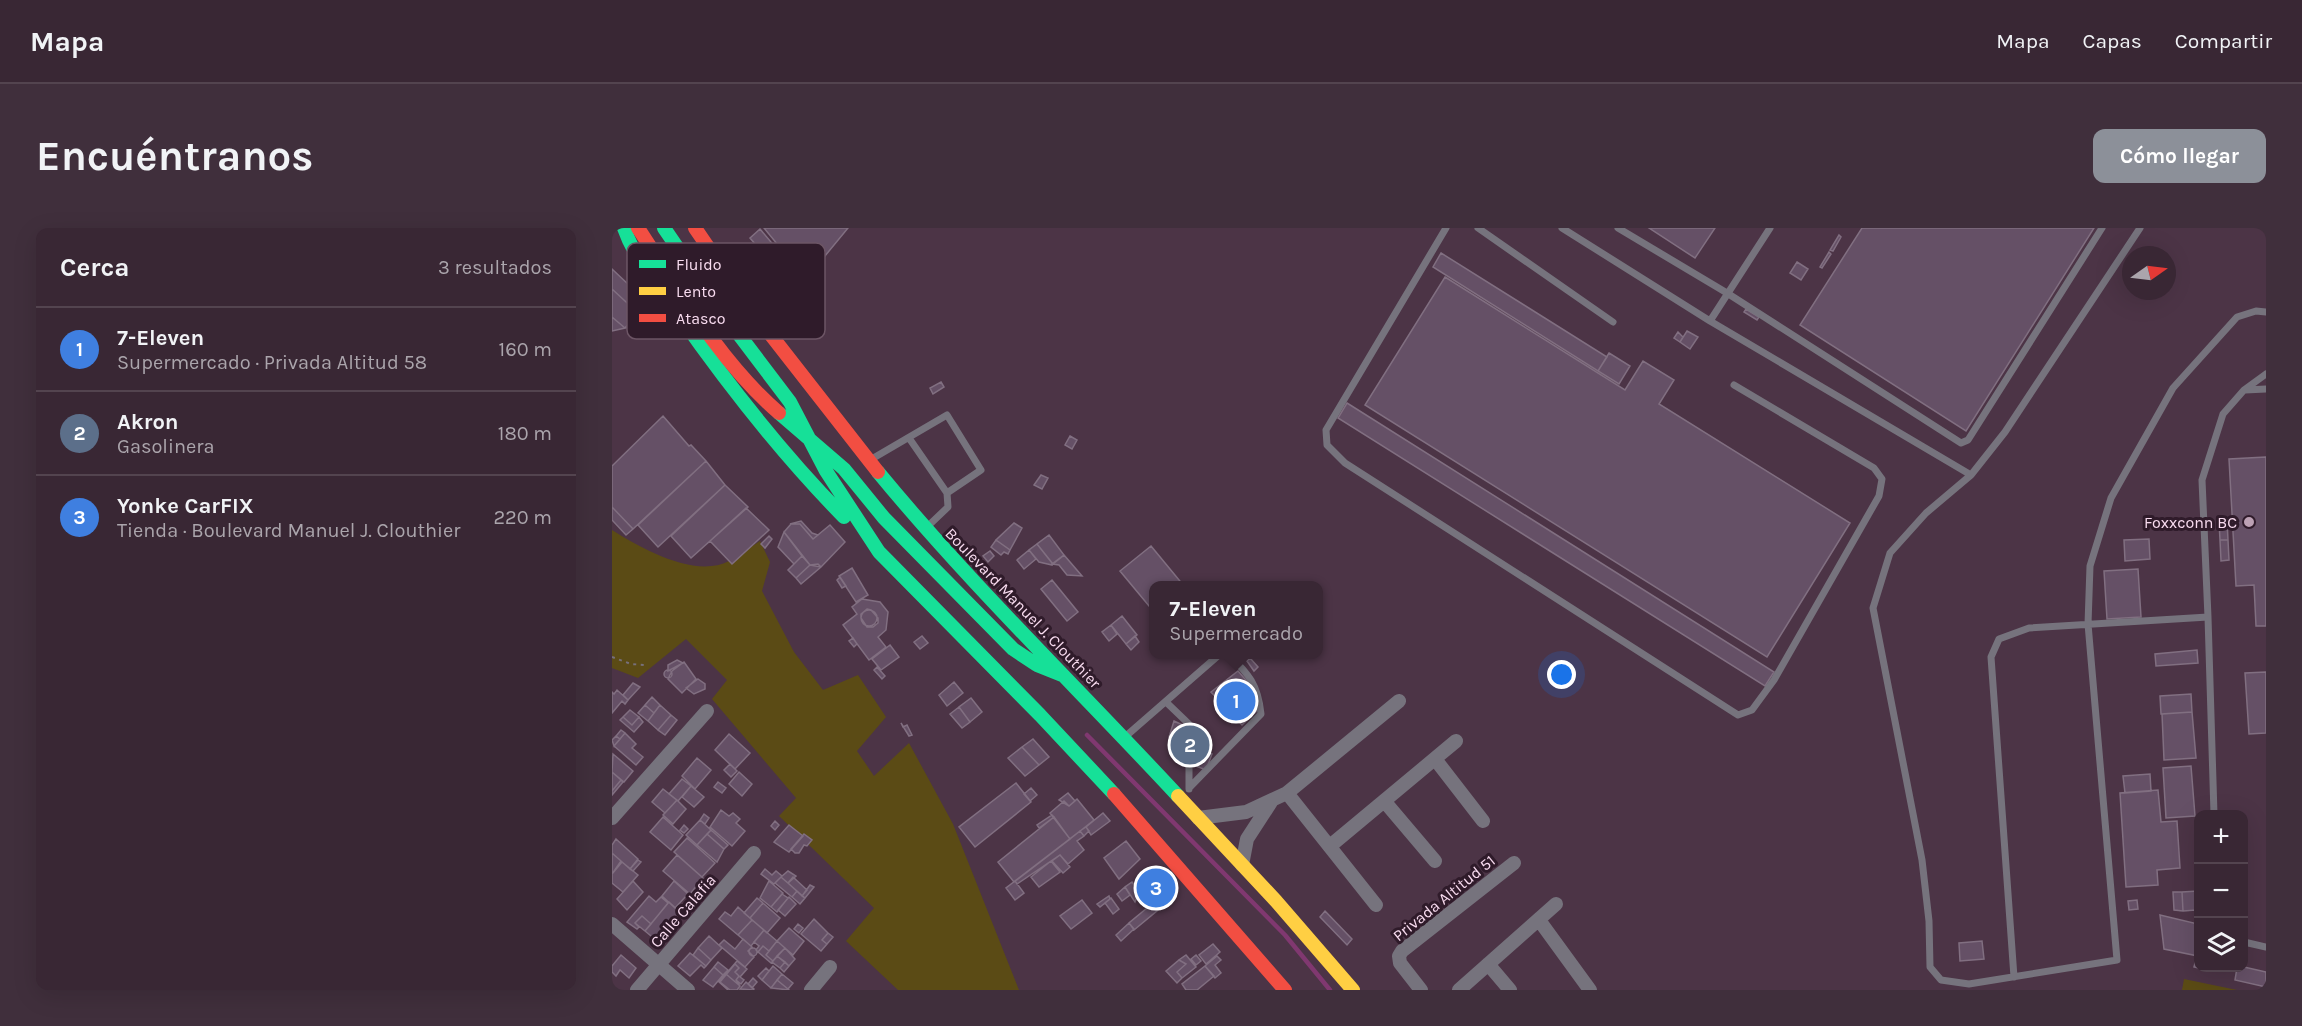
<!DOCTYPE html>
<html lang="es">
<head>
<meta charset="utf-8">
<style>
  :root { --surface:#392734; --page:#402f3c; --text:#f1f3f6; --muted:#aba5ac; --line:#53444f; --accent:#8c9099 }
  body { margin:0; font-family:Karla,sans-serif; background:var(--page); color:var(--text) }
  .controls { position:absolute; right:18px; bottom:18px; display:grid; overflow:hidden; border-radius:12px; box-shadow:0 6px 24px #0002 }
  .controls button { width:54px; height:54px; display:grid; place-items:center; padding:0; border:0; border-bottom:2px solid var(--line); background:var(--surface); color:var(--text); font:30px sans-serif }
  .compass { position:absolute; left:1510px; top:18px; width:54px; height:54px; border-radius:50%; background:var(--surface); box-shadow:0 6px 24px #0002; rotate:76deg }
  .you { position:absolute; left:950px; top:447px; width:21px; height:21px; margin:-15px; border:4px solid #fff; border-radius:50%; background:#1a73e8; box-shadow:0 0 0 9px #1a73e833 }
  .badge { display:grid; place-items:center; width:39px; height:39px; border-radius:50%; background:var(--accent); color:#fff; font-size:20px; font-weight:700 }
  .pin { position:absolute; translate:-50% -50%; border:3px solid #fff; box-shadow:0 2px 6px #0006 }
  .popup { position:absolute; left:537px; top:353px; width:174px; height:78px; box-sizing:border-box; display:grid; place-content:center; border-radius:12px; background:var(--surface); filter:drop-shadow(0 2px 4px #0005); font-size:20px; white-space:nowrap; color:var(--muted) }
  .popup b { font-size:22px; color:var(--text) }
  .popup::after { content:''; position:absolute; left:50%; top:100%; margin-left:-12px; border:12px solid transparent; border-top-color:var(--surface) }
  .list { margin:0; padding:0; list-style:none }
  h2 { display:flex; justify-content:space-between; align-items:center; height:78px; margin:0; padding:0 24px; font-size:26px }
  h2 small { font-size:20px; font-weight:400; color:var(--muted) }
  .list li { display:grid; grid-template-columns:39px 1fr auto; gap:18px; align-items:center; box-sizing:border-box; height:84px; padding:0 24px; border-top:2px solid var(--line) }
  .list b { display:block; font-size:22px; white-space:nowrap }
  .list p { margin:0; font-size:20px; white-space:nowrap; color:var(--muted) }
  .list em { font-size:20px; font-style:normal; color:var(--muted) }
  .icon { flex:none; width:33px; height:33px; fill:none; stroke:currentColor; stroke-width:2; stroke-linecap:round; stroke-linejoin:round }
  .map { position:relative; flex:none; width:1654px; height:762px; overflow:hidden; border-radius:12px }
  header { display:flex; align-items:center; gap:36px; box-sizing:border-box; height:84px; padding:0 30px; background:var(--surface); border-bottom:2px solid var(--line) }
  header strong { font-size:28px }
  nav { display:flex; gap:33px; margin-inline-start:auto; font-size:21px }
  .intro { display:flex; align-items:center; justify-content:space-between; box-sizing:border-box; height:144px; padding:0 36px }
  h1 { margin:0; font-size:42px }
  .button { padding:15px 27px; border-radius:12px; background:var(--accent); color:#fff; font-size:21px; font-weight:700 }
  main { display:flex; gap:36px; padding:0 36px }
  aside { flex:1; background:var(--surface); border-radius:12px; box-shadow:0 6px 24px #0002 }
  .map>svg:first-child { display:block }
</style>
</head>
<body>
<header>
<strong>Mapa</strong>
<nav><a>Mapa</a><a>Capas</a><a>Compartir</a></nav>
</header>
<div class="intro"><h1>Encuéntranos</h1><a class="button">Cómo llegar</a></div>
<main>
<aside>
<h2>Cerca<small>3 resultados</small></h2>
<ul class="list">
<li><span class="badge" style="background:#3f7fe0">1</span><div><b>7-Eleven</b><p>Supermercado · Privada Altitud 58</p></div><em>160 m</em></li>
<li><span class="badge" style="background:#5c6f8a">2</span><div><b>Akron</b><p>Gasolinera</p></div><em>180 m</em></li>
<li><span class="badge" style="background:#3f7fe0">3</span><div><b>Yonke CarFIX</b><p>Tienda · Boulevard Manuel J. Clouthier</p></div><em>220 m</em></li>
</ul>
</aside>
<div class="map">
<svg width="1654" height="762" viewBox="0 0 1654 762">
  <rect width="100%" height="100%" fill="#4c3446"/>
  <path fill="#5b4b15" d="M0,302c29,18 83,49 117,31 11,-5 21,-14 31,-20l10,21 -8,29 32,61 29,38 35,-15 28,42 -29,34 17,25 35,-33 44,81 66,166h-121l-52,-49 28,-33 -95,-92 17,-18 -84,-99 15,-19 -41,-41 -48,39 -26,-10z
    M1572,751l53,11h-55z"/>
  <g fill="none" stroke-linecap="round" stroke-linejoin="round">
    <path stroke="#803870" stroke-width="4.5" d="M475,507l198,200 45,55"/>
  </g>
  <path fill="#655066" stroke="#816f81" stroke-width="1.5" fill-rule="evenodd" d="M152,0h84l-42,51z
    M1037,0h66l-20,30z
    M1250,0h232l-128,203 -166,-106z
    M148,1l42,50 -8,10 -44,-51z
    M1227,7l2,2 -8,14 -3,-1z
    M1217,24l2,2 -9,14 -2,-1z
    M829,25l166,104 -9,14 -165,-104z
    M153,28l5,5 -4,4 -5,-6z
    M1185,34l11,7 -7,11 -11,-7z
    M0,41l35,33 -9,11 -26,-24z
    M168,45l4,5 -4,3 -4,-5z
    M833,49l180,113 18,-29 31,19 -15,24 191,119 -83,134 -402,-252z
    M0,61l26,24 -13,15 -13,-11z
    M35,74l18,18 -6,1 -15,-15z
    M32,78l15,15 -34,7 13,-15z
    M1134,81l13,8 -2,3 -13,-8z
    M0,89l13,11 -13,3z
    M1075,103l11,6 -8,12 -10,-7z
    M1066,104l5,5 -3,5 -6,-4z
    M997,125l21,13 -11,18 -21,-13z
    M329,154l3,5 -11,7 -3,-6z
    M735,175l427,269 -9,14 -427,-268z
    M51,188l26,30 2,-1 15,16 -73,68 -21,-22v-41z
    M458,208l7,4 -5,9 -7,-4z
    M1654,229v169h-10l-2,-41 -18,1 -7,-127z
    M94,233l19,24 -67,62 -20,-22z
    M429,247l7,3 -6,11 -8,-4z
    M113,257l23,22 -57,51 -20,-22z
    M0,279l21,22 -7,6 -14,-15z
    M134,280l23,22 -37,34 -22,-23z
    M1615,292l1,20h-8l-1,-19z
    M189,293l11,12 6,2 -5,4 -13,-15h-10z
    M402,295l8,5 -12,22 -14,-10z
    M179,296h9l13,15 17,-14 15,17 -24,25 -11,-2 -26,-33z
    M172,304l18,24 -8,8 -16,-17z
    M437,307l15,20 -11,9 -16,-20z
    M157,308l3,3 -7,9 -4,-4z
    M1537,311l1,20 -25,2 -1,-21z
    M384,312l14,10 -2,4 -4,-2 -3,3 -10,-8z
    M1608,312h8l1,20 -8,1z
    M425,316l15,19v2l-13,-3 -10,-12z
    M539,318l33,40h-30v26l-34,-41z
    M417,322l7,9 -12,10 -7,-9z
    M378,323l4,5 -6,6 -5,-6z
    M452,327l18,21 -15,-1 -8,-10 -7,-1z
    M190,328l8,9 -14,13 -8,-8z
    M206,336l3,3 -20,17 -5,-6 14,-13z
    M240,340l16,27 -12,7 -17,-26z
    M1526,341l3,48 -34,2 -3,-48z
    M228,349l6,9 -4,2 -5,-8z
    M440,352l26,32 -11,9 -26,-32z
    M250,371l18,3 8,10 -2,18 -8,7 8,10 -17,13 -26,-35 14,-11 -5,-7zM255,381l4,1 7,8v5l-5,4h-6l-6,-9v-4z
    M249 390a8 8 0 1 1 16 0a8 8 0 1 1-16 0Z
    M510,388l15,19 -11,9 -15,-19z
    M499,397l6,9 -8,7 -7,-9z
    M310,408l6,7 -8,6 -6,-7z
    M523,408l4,6 -8,8 -5,-6z
    M241,410l4,6 -3,3 -5,-6z
    M278,417l9,12 -18,13 -9,-11z
    M1585,422l1,13 -42,3 -1,-12z
    M638,430l8,9 -4,4 -7,-10z
    M65,432l6,3 -15,8v-6z
    M72,434l12,17 -14,14 -14,-14 4,-8z
    M265,439l8,9 -3,3 -8,-9z
    M52 446a4 4 0 1 1 8 0a4 4 0 1 1-8 0Z
    M626,443l14,16 -6,7 13,15 -17,16 -31,-33z
    M1654,444v61l-17,1 -4,-61z
    M86,451l7,5v5l-11,5 -8,-6z
    M342,454l9,11 -16,13 -8,-11z
    M21,455l7,4 -12,13 -5,-5z
    M5,462l11,10 -3,4 -3,-3 -10,12v-21l2,2z
    M1579,466l1,18 -31,2 -1,-18z
    M40,469l8,8 -6,8 -9,-8z
    M359,470l11,14 -12,10 -11,-15z
    M33,477l9,8 -6,8 -10,-8z
    M48,477l11,10 -13,15 -10,-9z
    M347,479l11,15 -8,6 -12,-14z
    M18,482l9,7 -7,8 -9,-8z
    M1580,484l4,46 -32,2 -2,-46z
    M59,487l6,5 -12,15 -7,-5z
    M11,489l9,8 7,-8 4,5 -9,10 -14,-12z
    M562,493l15,7 -2,7 14,7 -2,7 13,5 -6,16 -15,-6 2,-7 -14,-6 2,-9 -12,-5z
    M289,495l2,4 4,-2 5,10 -3,1z
    M9,502l4,3 -5,6 -4,-3z
    M13,505l11,11 -4,4 11,9 -7,8 -22,-19z
    M117,506l21,19 -15,16 -20,-19z
    M4,508l4,3 -6,7 -2,-6z
    M421,511l16,18 -10,8 -17,-18z
    M410,519l17,18 -14,11 -17,-18z
    M1,526l20,17 -9,11 -12,-10z
    M85,530l14,12 -16,19 -13,-13z
    M118,536l7,7 -6,6 -7,-7z
    M1579,538l4,50 -29,2 -3,-50z
    M0,544l9,8 -9,11z
    M127,544l13,12 -10,12 -13,-12z
    M1538,546l1,17 -26,2 -2,-17z
    M70,551l9,7 -13,15 -9,-7z
    M9,552l2,2 -11,13v-4z
    M106,554l8,6 -4,5 -8,-6z
    M404,555l15,19 -56,45 -16,-20z
    M79,558l13,11 -10,10 -12,-10z
    M419,560l6,7 -7,6 -6,-7z
    M51,561l14,11 -12,13 -13,-11z
    M1546,562l3,32 16,-1 3,47 -23,2 1,15 -32,2 -6,-94z
    M456,565l7,8 -6,5 -10,-6z
    M465,571l17,21 -24,19 -20,-26 14,-12 5,5z
    M65,572l9,9 -13,15 -10,-9z
    M109,582l8,6 4,-3 7,6 -4,4 9,8 -13,15 -22,-19z
    M491,585l7,8 -19,14 -5,-8z
    M92,586l5,4 -4,6 -5,-4z
    M440,587l2,2 -15,11 -2,-3z
    M51,589l20,18 -12,15 -21,-18z
    M442,589l16,22 -56,43 -16,-20z
    M88,592l11,10 -14,15 -11,-10z
    M163,593l4,4 -4,5 -4,-4z
    M72,597l4,4 -4,4 -4,-3z
    M177,597l14,11 -14,16 -15,-10z
    M474,599l3,4 -5,5 -4,-5z
    M99,602l17,15 -4,4 -17,-15z
    M468,603l4,5 -7,5 7,9 -16,14 -8,-9 -43,29 -2,-3z
    M95,606l17,15 -7,13 -20,-17z
    M192,606l8,6 -5,6 -3,-1 -5,8h-4l-4,-4z
    M75,610l28,25 -13,14 -28,-25z
    M4,611l22,20 -8,10 -18,-16v-8z
    M514,613l14,18 -21,20 -15,-21z
    M0,625l9,8 -9,13z
    M65,627l26,23 -13,16 -27,-23z
    M448,627l10,12 -7,6 -11,-12z
    M26,632l3,2 -8,9 -3,-2z
    M439,633l9,11 -21,15 -8,-10z
    M10,634l16,13 -15,17 -11,-9v-9z
    M153,641l7,6 4,-4 6,5 -8,8 -13,-10z
    M176,643l8,5 -8,7 -7,-6z
    M169,649l16,14 -5,6 -17,-14z
    M181,649l14,13 -5,6 -14,-13z
    M21,653l10,11 -16,18 -10,-11z
    M62,653l14,13 -13,14 -13,-12z
    M157,653l14,12 -12,14 -11,-9z
    M403,653l9,12 -9,7 -9,-12z
    M520,654l7,10 -4,10 -10,-15z
    M198,657l4,2 -9,11 -3,-2z
    M513,659l5,8 -8,6 -5,-7z
    M185,663l8,7 -5,6 -8,-7z
    M1586,663v22l-2,-3 -13,1 -1,-19z
    M1561,664h9l1,19 -9,-1z
    M170,666l6,4 -11,14 -6,-5z
    M553,666l5,7 -12,9 -5,-7z
    M37,668l7,6 5,-5 7,6 -17,21 -9,-8 -7,7 4,4 -2,2 -10,-7z
    M497,668l1,3 -10,8 -3,-3z
    M177,669l7,7 -11,12 -7,-6z
    M145,670l6,5 -13,15 -6,-5z
    M499,670l8,11 -6,5 -8,-11z
    M470,672l10,13 -21,16 -11,-13z
    M1525,672l1,9 -9,1 -1,-9z
    M57,674l12,11 -24,28 -12,-10z
    M151,675l17,15 -13,15 -17,-15z
    M541,675l5,7 -24,20 -5,-7z
    M126,679l14,13 -14,15 -19,-16 6,-7 6,4z
    M713,683l27,28 -5,6 -27,-28z
    M1548,687l38,9v32l-34,-7z
    M30,688l9,8 -6,7 -10,-8z
    M202,691l14,14 -6,7 5,4 -6,7 -20,-17z
    M140,692l12,10 -13,16 -13,-11z
    M517,695l5,6 -13,12 -5,-6z
    M186,696l5,4 -4,5 -5,-4z
    M177,700l15,13 -11,14 -16,-14z
    M152,702l13,11 -8,10 -6,-5 -5,6 -2,-2 3,-4 -5,-4z
    M216,705l5,4 -6,7 -5,-4z
    M97,708l13,12 -11,12 -13,-12z
    M131,711l9,8 -4,4 6,6 -9,10 -26,-22 5,-5 11,9z
    M165,713l8,7 -12,13 -7,-6z
    M1370,713l2,18 -24,2 -1,-18z
    M601,716l7,8 -14,12 -7,-9z
    M151,718l6,5 -3,4 7,6 -2,2 -13,-11z
    M137 724a4 4 0 1 1 8 0a4 4 0 1 1-8 0Z
    M86,720l13,12 -5,6 -13,-11z
    M173,720l10,11 -6,7 -12,-10z
    M78,725l16,13 -2,2 -3,-3 -11,11 -12,-10z
    M9,727l15,13 -7,10 -9,-8 -4,6 -4,-4v-6z
    M574,727l10,12 -14,11 -5,-6 9,-8 -7,-4z
    M584,727l5,6 -5,4 -5,-6z
    M165,728l8,6 -5,6 -8,-6z
    M605,728l4,4 -6,5 6,8 -6,5 -10,-12z
    M1585,728l1,12 5,1 -9,-2z
    M567,732l7,4 -9,8 5,6 -5,5 -11,-12z
    M125,733l10,8 -7,8 4,3 -3,4 -5,-4 3,-4 -4,-4 4,-4 -4,-4 -15,18 8,8 -9,-8z
    M106,734l10,8 -5,5 -9,-8z
    M173,734l4,4 -5,6 -4,-4z
    M123,736l4,4 -4,4 4,4 -3,4 4,6 -14,-12z
    M161,738l9,8 -11,14 -9,-8z
    M593,738l9,10 -17,14h-11l-4,-6z
    M102,739l9,8 -10,12 -10,-7z
    M1632,739l22,5v15l-31,-7 2,-12z
    M154,740l3,3 -7,9 -4,-4z
    M114,746l14,12 -3,4h-7l-10,-8z
    M170,746l11,9 -5,6 -11,-9z
    M141,750l4,4 -5,6 -4,-4z
    M165,752l11,9 1,1 -18,-2z
    M134,754l8,7 -1,1 -13,-1z"/>
  <g fill="none" stroke-linecap="round" stroke-linejoin="round">
    <path stroke="#77707b" stroke-width="2" stroke-dasharray="3 4.5" stroke-linecap="butt" d="M0,429l19,7 14,1"/>
    <path stroke="#76737d" stroke-width="7" d="M834,0l-120,202 1,15 18,18 393,252 14,-5 22,-30 105,-184 3,-17 -8,-11 -140,-83
      M866,0l135,94
      M950,0l148,93 261,154 34,-43 135,-204
      M1006,0l109,65 234,150 7,-3 134,-212
      M1098,93l60,-93
      M1633,162l21,-1
      M297,210l38,55 1,14 -21,20
      M258,232l77,-45 34,55 -34,23
      M1359,247l-45,38 -36,40 -17,55 49,252 7,61 1,46 11,13 28,4 148,-24 -29,-336 2,-58 21,-68 62,-110 64,-71 19,-6 10,1
      M1596,389l6,197
      M554,474l26,25v11
      M514,508l94,-82
      M578,559l71,-73c-3,-29 -12,-40 -33,-60
      M577,561v-34
      M1632,714l22,5
      M1402,749l-23,-320 8,-18 30,-11 179,-11 -6,-137 21,-66 21,-24 22,-16"/>
    <path stroke="#76737d" stroke-width="14" d="M823,531l48,62
      M675,565l89,112
      M773,574l50,59
      M0,590l95,-107
      M586,590l48,-6 41,-19 112,-92
      M718,618l126,-105
      M630,637l5,-26 24,-37
      M927,692l51,70
      M0,696l76,66
      M876,736l22,26
      M25,762l117,-137
      M199,762l19,-23
      M809,762l-21,-27 -1,-7 3,-5 112,-88
      M847,762l97,-86"/>
    <path stroke="#16e098" stroke-width="14" d="M12,0c11,32 34,57 53,84 51,73 105,142 167,205
      M52,0l54,79 72,95 36,69 53,81 161,163 74,79
      M167,185l65,56 40,49 129,131 24,16 25,10
      M266,244c93,113 200,216 300,324"/>
    <path stroke="#ffcf43" stroke-width="14" d="M566,568l98,105 77,89"/>
    <path stroke="#f24e42" stroke-width="14" d="M26,0c42,64 83,135 141,185
      M83,0l54,79 129,165
      M502,566l171,196"/>
  </g>
  <circle fill="#bca1b4" stroke="#2f1b2a" stroke-width="2" cx="1637" cy="294" r="6"/>
  <g text-anchor="middle" dominant-baseline="central" stroke-width="6" stroke-linejoin="round" paint-order="stroke">
    <g font-size="16" fill="#f9dcf0" stroke="#2f1b2a" text-anchor="end">
      <text x="1625" y="294">Foxxconn BC</text>
    </g>
    <g font-size="16" fill="#f9dcf0" stroke="#2f1b2a">
      <text transform="translate(411 380) rotate(46)">Boulevard Manuel J. Clouthier</text>
      <text transform="translate(832 670) rotate(-39)">Privada Altitud 51</text>
      <text transform="translate(71 683) rotate(-49)">Calle Calafia</text>
    </g>
  </g>
  <rect x="15" y="15" width="198" height="96" rx="9" fill="#2f1b2a" stroke="#6c5565" stroke-width="1.5"/>
  <rect x="27" y="32" width="27" height="8" fill="#16e098"/>
  <rect x="27" y="59" width="27" height="8" fill="#ffcf43"/>
  <rect x="27" y="86" width="27" height="8" fill="#f24e42"/>
  <g font-size="16" fill="#f9dcf0">
    <text x="64" y="42">Fluido</text>
    <text x="64" y="69">Lento</text>
    <text x="64" y="96">Atasco</text>
  </g>
</svg>
<div class="controls">
<button>+</button>
<button>−</button>
<button><svg class="icon" aria-label="layers" viewBox="0 0 24 24"><path d="M12 4l9 5-9 5-9-5zM3 14l9 5 9-5"/></svg></button>
</div>
<svg class="compass" viewBox="-18 -18 36 36"><path d="M0-13l5 13h-10z" fill="#e53935"/><path d="M0 13l5-13h-10z" fill="#aba5ac"/></svg>
<div class="you"></div>
<div class="pin badge" style="left:624px;top:473px;background:#3f7fe0">1</div>
<div class="popup"><b>7-Eleven</b>Supermercado</div>
<div class="pin badge" style="left:578px;top:517px;background:#5c6f8a">2</div>
<div class="pin badge" style="left:544px;top:660px;background:#3f7fe0">3</div>
</div>
</main>
</body>
</html>
